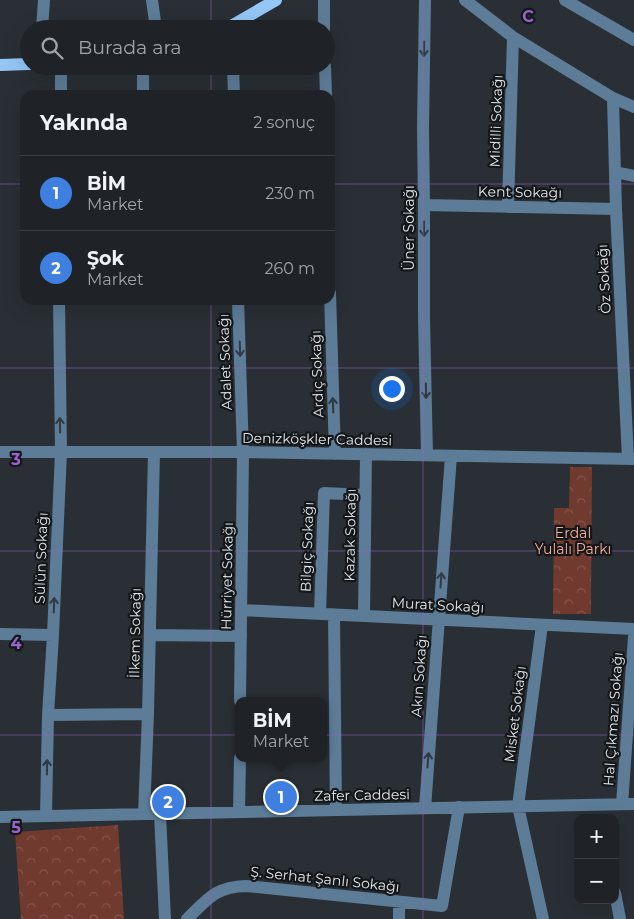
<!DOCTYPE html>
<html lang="tr">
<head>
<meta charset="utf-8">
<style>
  :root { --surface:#1f2327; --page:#272b2f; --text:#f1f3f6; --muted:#a1a4a7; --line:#3c4044; --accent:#1a73e8 }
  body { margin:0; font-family:Montserrat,sans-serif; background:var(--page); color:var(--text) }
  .controls { position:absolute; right:15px; bottom:15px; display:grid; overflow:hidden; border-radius:10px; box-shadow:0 5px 20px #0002 }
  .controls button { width:45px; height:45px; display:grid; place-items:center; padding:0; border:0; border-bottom:1px solid var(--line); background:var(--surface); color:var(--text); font:25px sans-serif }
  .you { position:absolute; left:391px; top:388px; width:18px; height:18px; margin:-12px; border:4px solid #fff; border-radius:50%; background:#1a73e8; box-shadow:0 0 0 8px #1a73e833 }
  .badge { display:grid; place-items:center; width:32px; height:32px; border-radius:50%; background:var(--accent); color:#fff; font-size:16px; font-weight:700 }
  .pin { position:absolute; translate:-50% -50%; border:2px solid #fff; box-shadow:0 1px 5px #0006 }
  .popup { position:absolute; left:235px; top:697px; width:92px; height:65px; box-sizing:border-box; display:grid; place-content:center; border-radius:10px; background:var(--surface); filter:drop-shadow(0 1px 4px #0005); font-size:16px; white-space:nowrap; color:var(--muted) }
  .popup b { font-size:19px; color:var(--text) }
  .popup::after { content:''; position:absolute; left:50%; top:100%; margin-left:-10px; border:10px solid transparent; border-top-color:var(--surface) }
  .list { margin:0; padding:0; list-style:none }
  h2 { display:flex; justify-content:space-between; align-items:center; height:65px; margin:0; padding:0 20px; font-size:21px }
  h2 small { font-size:16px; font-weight:400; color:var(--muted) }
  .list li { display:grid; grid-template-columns:32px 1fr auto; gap:15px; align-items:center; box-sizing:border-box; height:75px; padding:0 20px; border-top:1px solid var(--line) }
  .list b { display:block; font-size:19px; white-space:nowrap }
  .list p { margin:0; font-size:16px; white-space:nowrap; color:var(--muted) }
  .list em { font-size:16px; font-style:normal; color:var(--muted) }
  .icon { flex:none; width:28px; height:28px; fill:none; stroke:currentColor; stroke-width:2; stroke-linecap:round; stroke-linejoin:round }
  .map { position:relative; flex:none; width:634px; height:919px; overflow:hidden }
  .search { position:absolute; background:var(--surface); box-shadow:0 5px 20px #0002; left:20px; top:20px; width:315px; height:55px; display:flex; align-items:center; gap:12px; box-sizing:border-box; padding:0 18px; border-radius:28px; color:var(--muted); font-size:19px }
  .panel { position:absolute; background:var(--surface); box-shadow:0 5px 20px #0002; left:20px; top:90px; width:315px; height:215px; border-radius:15px }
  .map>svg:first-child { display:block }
</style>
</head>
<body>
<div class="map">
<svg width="634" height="919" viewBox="0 0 634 919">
  <defs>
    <pattern id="park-crowns" width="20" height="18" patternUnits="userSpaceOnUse" patternTransform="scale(1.25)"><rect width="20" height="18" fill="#713a2f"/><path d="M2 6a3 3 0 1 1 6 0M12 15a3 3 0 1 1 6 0" fill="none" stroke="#85564d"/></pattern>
  </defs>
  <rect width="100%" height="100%" fill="#292f34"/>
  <path fill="url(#park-crowns)" d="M570,467h22l-1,147h-38l1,-106h15z
    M118,825l6,94h-103l-6,-87z"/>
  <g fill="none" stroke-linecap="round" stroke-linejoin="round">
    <path stroke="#5d7c98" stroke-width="12" d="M152,0l4,29
      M324,0v29
      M425,0l-2,128 1,77v113l3,137
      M465,0l48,37 100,61 21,9
      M565,0l69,40
      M42,29l2,-29
      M233,66l1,29
      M325,66l1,29
      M61,95v-29
      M143,95v-29
      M613,98l3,111 12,250
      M615,172l19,4
      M424,205l192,4
      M508,207l5,-170
      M330,293l5,161
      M238,300l5,152 -3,249
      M0,452h243l391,7
      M241,610l393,19
      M320,614l4,-121 41,2
      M334,615l2,195
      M364,616l2,-162
      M542,625l-24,181 25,113
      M0,634l53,1
      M150,635l91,1
      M48,715l100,-1
      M622,804l12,-167
      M425,808l26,-352
      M239,812l1,-54
      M144,814l4,-100 6,-262
      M160,814l5,105
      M46,816l2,-101 5,-80 8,-183 -2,-152
      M0,817l634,-13
      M615,893l5,26
      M399,902v17
      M187,919c21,-20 28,-32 59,-33l196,20 17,-99"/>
    <path stroke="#94c7f6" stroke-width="12" d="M226,29l50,-29
      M0,65l29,-1"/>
  </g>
  <defs><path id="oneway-shaft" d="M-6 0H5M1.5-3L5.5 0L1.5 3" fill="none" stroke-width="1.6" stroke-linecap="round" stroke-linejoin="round" transform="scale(1.25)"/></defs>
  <g stroke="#2e3a45">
    <use href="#oneway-shaft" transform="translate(424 49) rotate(91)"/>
    <use href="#oneway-shaft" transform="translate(424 229) rotate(90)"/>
    <use href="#oneway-shaft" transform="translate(240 349) rotate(88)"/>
    <use href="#oneway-shaft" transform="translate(426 391) rotate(89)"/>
    <use href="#oneway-shaft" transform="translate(333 405) rotate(-92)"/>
    <use href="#oneway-shaft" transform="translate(60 425) rotate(-91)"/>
    <use href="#oneway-shaft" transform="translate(441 580) rotate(-86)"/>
    <use href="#oneway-shaft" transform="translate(54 605) rotate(-88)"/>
    <use href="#oneway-shaft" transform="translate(428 760) rotate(-86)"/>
    <use href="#oneway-shaft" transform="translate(47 767) rotate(-89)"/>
  </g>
  <path fill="none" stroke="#9a64cc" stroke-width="1" stroke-opacity="0.55" d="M211,0v29M423,0v919M211,66v29M0,184h25M330,184h304M211,300v619M0,368h634M0,551h634M0,735h634"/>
  <g text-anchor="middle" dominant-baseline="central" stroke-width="4.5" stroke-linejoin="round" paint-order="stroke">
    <g font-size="14" fill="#e2e6ea" stroke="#141719">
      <text transform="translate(496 121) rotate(-88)">Midilli Sokağı</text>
      <text transform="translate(520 192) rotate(1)">Kent Sokağı</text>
      <text transform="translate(409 228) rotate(-90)">Üner Sokağı</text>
      <text transform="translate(604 279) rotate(-93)">Öz Sokağı</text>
      <text transform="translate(225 362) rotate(-92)">Adalet Sokağı</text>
      <text transform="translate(317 374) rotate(-92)">Ardıç Sokağı</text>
      <text transform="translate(317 439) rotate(1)">Denizköşkler Caddesi</text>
      <text transform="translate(350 535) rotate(-89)">Kazak Sokağı</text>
      <text transform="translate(307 547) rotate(-88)">Bilgiç Sokağı</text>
      <text transform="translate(41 558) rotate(-88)">Sülün Sokağı</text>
      <text transform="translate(227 576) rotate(-89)">Hürriyet Sokağı</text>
      <text transform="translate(438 605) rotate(3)">Murat Sokağı</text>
      <text transform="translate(135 633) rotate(-89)">İlkem Sokağı</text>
      <text transform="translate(419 676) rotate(-86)">Akın Sokağı</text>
      <text transform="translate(515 714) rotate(-83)">Misket Sokağı</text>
      <text transform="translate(613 719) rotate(-86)">Hal Çıkmazı Sokağı</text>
      <text transform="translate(362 795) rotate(-1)">Zafer Caddesi</text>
      <text transform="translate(325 879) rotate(6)">Ş. Serhat Şanlı Sokağı</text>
    </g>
    <g font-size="14" fill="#f8ac9c" stroke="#141719">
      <text x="573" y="533">Erdal<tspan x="573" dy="16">Yulalı Parkı</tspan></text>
    </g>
  </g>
  <g font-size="16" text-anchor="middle" font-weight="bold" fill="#9a64cc" stroke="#141719" stroke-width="4.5" stroke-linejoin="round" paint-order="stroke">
    <text x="528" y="22">C</text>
    <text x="16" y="465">3</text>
    <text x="16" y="649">4</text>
    <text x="16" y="833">5</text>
  </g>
</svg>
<div class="controls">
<button>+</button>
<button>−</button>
</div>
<div class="you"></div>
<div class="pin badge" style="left:281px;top:797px;background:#3f7fe0">1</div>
<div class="popup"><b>BİM</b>Market</div>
<div class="pin badge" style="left:168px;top:802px;background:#3f7fe0">2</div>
<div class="search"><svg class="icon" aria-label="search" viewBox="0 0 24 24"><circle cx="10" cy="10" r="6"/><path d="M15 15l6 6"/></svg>Burada ara</div>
<section class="panel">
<h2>Yakında<small>2 sonuç</small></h2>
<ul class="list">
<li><span class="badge" style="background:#3f7fe0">1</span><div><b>BİM</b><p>Market</p></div><em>230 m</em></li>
<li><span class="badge" style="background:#3f7fe0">2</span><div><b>Şok</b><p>Market</p></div><em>260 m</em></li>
</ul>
</section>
</div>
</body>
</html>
